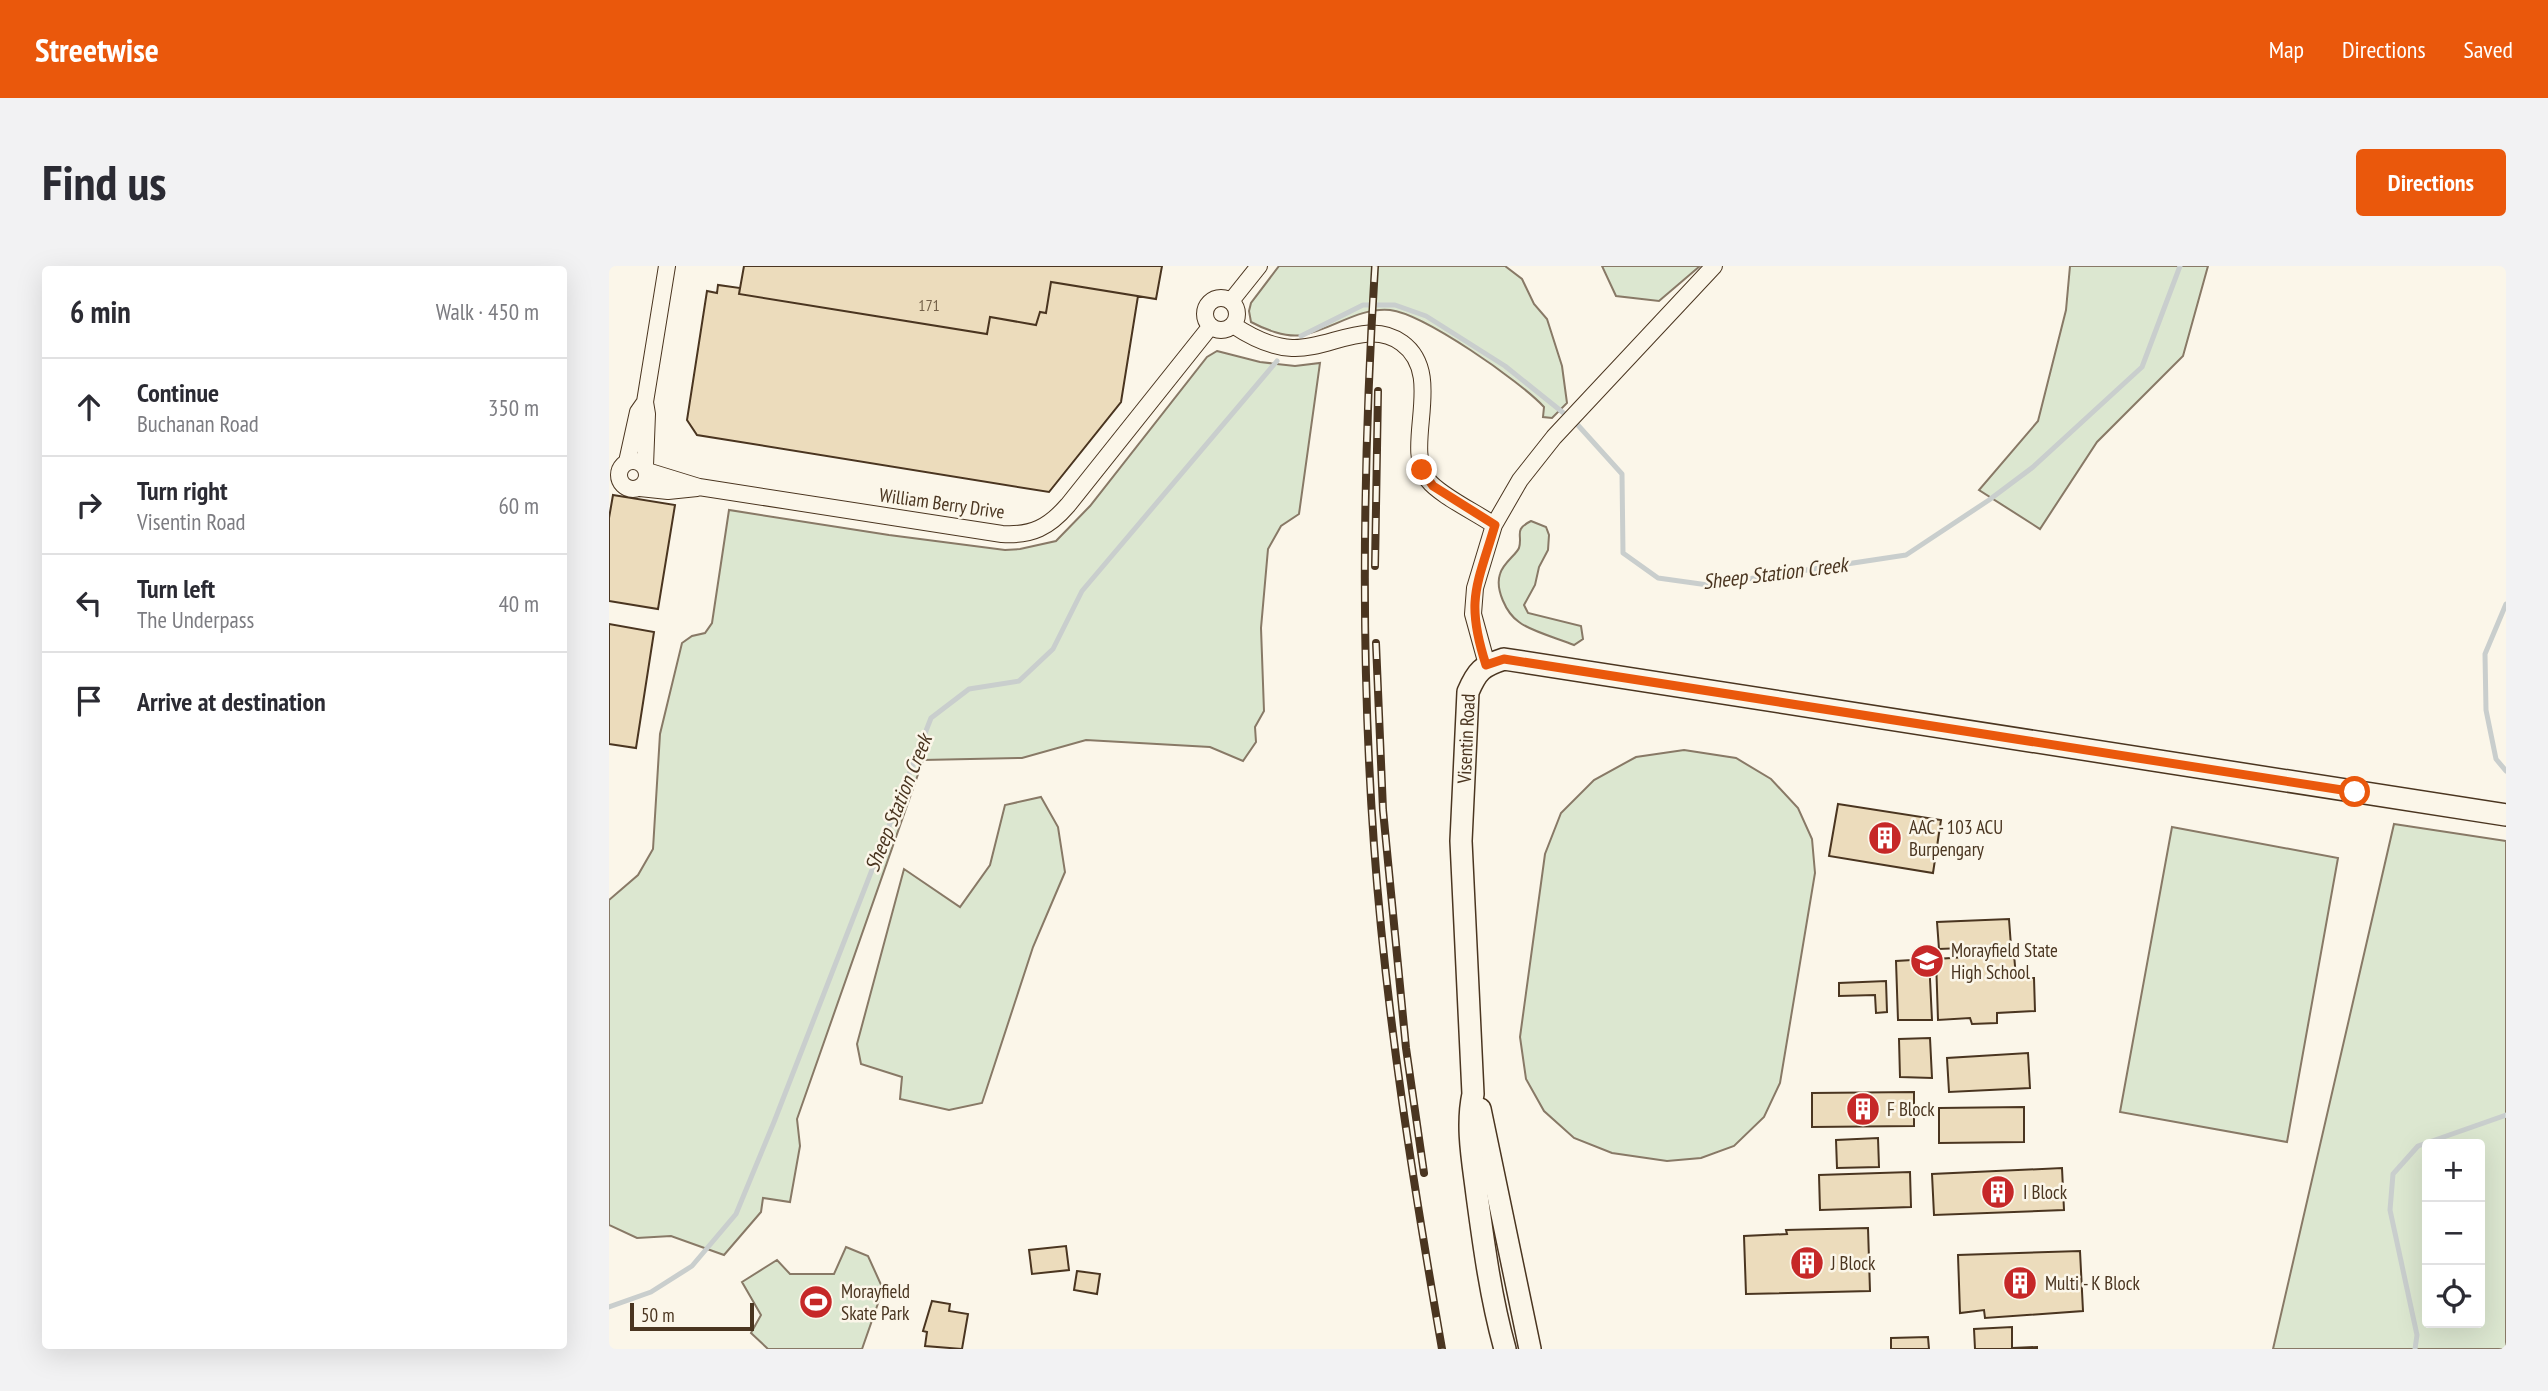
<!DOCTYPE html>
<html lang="en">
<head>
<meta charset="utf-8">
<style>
  :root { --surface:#fff; --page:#f2f2f3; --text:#2b2b33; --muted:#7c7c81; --line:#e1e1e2; --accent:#ea580c }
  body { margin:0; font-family:"PT Sans Narrow",sans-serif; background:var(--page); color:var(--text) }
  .controls { position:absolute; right:21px; bottom:21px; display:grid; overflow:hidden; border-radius:7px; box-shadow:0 7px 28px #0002 }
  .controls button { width:63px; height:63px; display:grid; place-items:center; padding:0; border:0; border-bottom:2px solid var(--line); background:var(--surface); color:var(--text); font:35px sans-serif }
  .scale { position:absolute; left:21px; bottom:18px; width:124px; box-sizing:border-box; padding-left:7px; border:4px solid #4a3520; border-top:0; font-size:19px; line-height:24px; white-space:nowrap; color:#4a3520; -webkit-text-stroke:5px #fbf6e9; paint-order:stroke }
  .stop { position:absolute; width:21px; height:21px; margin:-16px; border:5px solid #ea580c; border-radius:50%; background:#fff }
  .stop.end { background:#ea580c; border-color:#fff; box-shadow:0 2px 7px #0008 }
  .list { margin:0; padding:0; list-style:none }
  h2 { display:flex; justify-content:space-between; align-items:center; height:91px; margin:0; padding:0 28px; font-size:30px }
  h2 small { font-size:23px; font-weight:400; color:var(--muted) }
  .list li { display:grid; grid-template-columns:46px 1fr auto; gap:21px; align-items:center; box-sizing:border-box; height:98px; padding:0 28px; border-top:2px solid var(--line) }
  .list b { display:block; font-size:26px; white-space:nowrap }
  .list p { margin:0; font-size:23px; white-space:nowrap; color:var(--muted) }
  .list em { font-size:23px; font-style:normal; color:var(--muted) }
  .icon { flex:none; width:38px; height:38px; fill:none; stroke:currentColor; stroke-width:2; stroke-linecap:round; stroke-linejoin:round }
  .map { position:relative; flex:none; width:1897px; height:1083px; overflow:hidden; border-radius:7px }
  header { display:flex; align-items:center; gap:42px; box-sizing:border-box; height:98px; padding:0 35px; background:var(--accent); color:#fff }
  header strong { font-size:33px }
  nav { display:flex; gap:38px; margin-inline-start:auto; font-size:24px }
  .intro { display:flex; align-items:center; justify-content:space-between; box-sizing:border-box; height:168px; padding:0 42px }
  h1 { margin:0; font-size:49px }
  .button { padding:18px 32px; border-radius:7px; background:var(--accent); color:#fff; font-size:24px; font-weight:700 }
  main { display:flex; gap:42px; padding:0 42px }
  aside { flex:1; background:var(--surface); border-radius:7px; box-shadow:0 7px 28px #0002 }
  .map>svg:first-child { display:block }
</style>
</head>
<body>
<header>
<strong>Streetwise</strong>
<nav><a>Map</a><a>Directions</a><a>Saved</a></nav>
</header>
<div class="intro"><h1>Find us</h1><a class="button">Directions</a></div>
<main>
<aside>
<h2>6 min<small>Walk · 450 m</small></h2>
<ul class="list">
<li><svg class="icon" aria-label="ahead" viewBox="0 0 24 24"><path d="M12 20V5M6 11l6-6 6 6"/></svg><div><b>Continue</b><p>Buchanan Road</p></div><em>350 m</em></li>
<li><svg class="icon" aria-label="right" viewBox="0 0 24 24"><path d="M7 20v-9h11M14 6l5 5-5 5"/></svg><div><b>Turn right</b><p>Visentin Road</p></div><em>60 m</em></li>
<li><svg class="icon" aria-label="left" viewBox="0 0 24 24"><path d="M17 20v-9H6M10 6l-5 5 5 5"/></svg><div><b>Turn left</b><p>The Underpass</p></div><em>40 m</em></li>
<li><svg class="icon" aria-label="arrive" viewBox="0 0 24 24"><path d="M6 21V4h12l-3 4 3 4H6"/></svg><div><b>Arrive at destination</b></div></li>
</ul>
</aside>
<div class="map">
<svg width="1897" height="1083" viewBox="0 0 1897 1083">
  <rect width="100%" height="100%" fill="#fbf6e9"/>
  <path fill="#dce7d0" stroke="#887966" stroke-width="2" fill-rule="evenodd" d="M670,0h226l17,13 12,25 13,15 15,47 5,37 -15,15 -9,-1 1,-10c-24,-26 -120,-93 -154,-97 -31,-3 -59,20 -88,25 -16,3 -38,-6 -51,-13l-2,-11 2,-8z
    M993,0h98l-41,35 -43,-5z
    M1461,0h138l-25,90 -86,86 -57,87 -61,-39 59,-69 28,-111z
    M608,85l43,11 35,4 25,-3 -21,151 -18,12 -13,23 -7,79 3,83 -9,16 1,15 -13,19 -33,-14 -124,-7 -64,18 -99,2 -126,359 3,27 -10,56 -27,-4 -2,14 -37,43 -53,-19 -34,2 -28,-13v-325l29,-25 15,-26 7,-115 22,-91 10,-7 13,-3 7,-10 17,-113 160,25 116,15 15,-1 36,-8 34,-35 117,-149z
    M922,255l15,6 3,8 -1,15 -9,17 -4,18 -11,20 4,8 53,13 2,13 -9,6c-14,-6 -44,-14 -55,-23 -13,-9 -24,-33 -19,-48 3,-11 16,-19 19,-26 4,-13 -6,-18 12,-27z
    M1075,484l52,8 35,21 27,29 14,31 3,34 -35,210 -16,34 -30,29 -33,12 -34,3 -55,-8 -38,-15 -30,-27 -18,-32 -6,-42 25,-183 16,-41 33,-33 42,-23z
    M432,531l17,30 7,45 -32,75 -51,156 -33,7 -49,-11 2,-22 -41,-13 -4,-20 47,-175 56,38 30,-42 15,-60z
    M1785,558l112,17v508h-233zM1818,878h53v179h-53z
    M1563,561l166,31 -51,284 -167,-30z
    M237,981l22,9 15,33 -21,60h-94l-17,-16 10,-18 -19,-33 35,-22 13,14h44z"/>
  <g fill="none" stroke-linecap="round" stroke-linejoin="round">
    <path stroke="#c9cecd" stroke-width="5" d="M692,70l62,-31h32l31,11 79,50 71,57 46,51 1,79 35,25 50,7 198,-30 83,-55 44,-33 109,-100 38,-101
      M1897,338l-21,50 1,56 10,49 10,12
      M0,1041l42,-15 41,-26 44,-52 38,-92 157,-404 38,-29 50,-8 34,-32 29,-58 195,-230
      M1806,1083l2,-14 -27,-125 3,-36 25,-28 88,-31"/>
  </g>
  <path fill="#ecdcbc" stroke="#4a3520" stroke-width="2" d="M135,0h418l-6,33 -105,-17 -5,31 -6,-1 -4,13 -46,-8 -3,17 -248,-40z
    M442,16l87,14 -17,106 -72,90 -352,-57 -10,-15 20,-129 10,2 1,-8 22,3 -1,6 248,40 3,-17 46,8 4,-13 6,1z
    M4,229l62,10 -17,104 -49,-8v-83z
    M0,358l45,8 -18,116 -27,-4z
    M1229,538l103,16 -8,53 -104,-17z
    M1400,653l2,27 -72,3 -2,-27z
    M1405,688l2,24h18l1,33 -38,2v10l-25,1 -2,-6 -32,2 -2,-61z
    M1320,693l3,61h-34l-2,-59z
    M1277,715l1,31 -11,1 -1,-18 -36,1v-13z
    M1321,772l2,40 -32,-1 -1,-38z
    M1419,787l2,35 -81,4 -2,-34z
    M1305,826v34l-102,1v-34z
    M1415,841v35l-85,1v-35z
    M1269,872l1,29 -42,1 -1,-28z
    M1453,902l2,42 -130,5 -2,-41z
    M1301,906l1,35 -91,3 -1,-35z
    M1259,962l2,63 -124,3 -2,-58 43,-2 -1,-4z
    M457,980l3,24 -37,4 -3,-24z
    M1471,985l3,60 -98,7 -1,-8 -24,3 -2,-58z
    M468,1005l23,3 -3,20 -23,-4z
    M323,1035l18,3 -1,7 19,3 -6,35 -37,-3 2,-14 -4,-1z
    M1403,1061v21l25,-1v2h-62l-1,-20z
    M1319,1071l1,12h-38v-11z"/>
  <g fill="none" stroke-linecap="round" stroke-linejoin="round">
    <g stroke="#4a3520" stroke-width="18">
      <path id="street" d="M596 48a16 16 0 1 1 32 0a16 16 0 1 1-32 0Z
        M622,35l28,-35
        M624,59c18,12 37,22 59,23 36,2 77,-30 110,-5 44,32 0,103 26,137 11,15 49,33 66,45
        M10 209a14 14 0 1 1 28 0a14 14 0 1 1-28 0Z
        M18,196l11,-50 7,-10
        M36,200l2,-52 -2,-12 22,-136
        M38,205l52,16 303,47c30,2 47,-7 66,-29l142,-178
        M31,222l28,3 29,-3
        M878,399l-14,-51 2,-26 19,-63 26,-45 34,-43 160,-171"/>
    </g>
    <g stroke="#4a3520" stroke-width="24">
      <g id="secondary">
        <path d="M871,843l50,240"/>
        <path id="s1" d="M896,1083c-14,-50 -21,-102 -28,-154 -4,-33 -11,-68 -4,-101l-12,-253 7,-149c9,-21 14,-26 36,-33l1002,156"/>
      </g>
    </g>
    <use href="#street" stroke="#fbf6e9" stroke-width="16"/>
    <use href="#secondary" stroke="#fbf6e9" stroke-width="21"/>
    <g stroke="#4a3520" stroke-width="8">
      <path id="rail" d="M766,0c-12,193 -15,386 -1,579 12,169 39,337 68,504
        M766,300l3,-175
        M767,377l7,167 23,238 18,125"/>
    </g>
    <use href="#rail" stroke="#fbf6e9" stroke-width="5" stroke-dasharray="16" stroke-linecap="butt"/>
  </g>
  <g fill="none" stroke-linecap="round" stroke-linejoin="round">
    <path stroke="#ea580c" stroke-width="9" d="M813,204l11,16 62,39c-18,61 -30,75 -9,140l18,-6 851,133"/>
  </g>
  <defs>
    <g id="building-disc" transform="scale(1.75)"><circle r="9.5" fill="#c62828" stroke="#fbf6e9"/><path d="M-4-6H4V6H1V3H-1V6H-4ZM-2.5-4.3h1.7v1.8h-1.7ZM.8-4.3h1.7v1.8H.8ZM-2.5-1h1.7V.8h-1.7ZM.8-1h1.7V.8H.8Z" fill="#fff"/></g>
    <g id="school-disc" transform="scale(1.75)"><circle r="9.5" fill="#c62828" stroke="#fbf6e9"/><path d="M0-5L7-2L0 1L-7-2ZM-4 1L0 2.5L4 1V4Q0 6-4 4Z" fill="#fff"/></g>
    <g id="stadium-disc" transform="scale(1.75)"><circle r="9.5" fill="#c62828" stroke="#fbf6e9"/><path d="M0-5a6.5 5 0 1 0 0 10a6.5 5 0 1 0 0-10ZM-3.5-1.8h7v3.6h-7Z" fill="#fff"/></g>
  </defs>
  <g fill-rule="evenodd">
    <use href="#building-disc" x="1276" y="572"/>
    <use href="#school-disc" x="1318" y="695"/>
    <use href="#building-disc" x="1254" y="843"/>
    <use href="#building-disc" x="1389" y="926"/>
    <use href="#building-disc" x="1198" y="997"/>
    <use href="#building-disc" x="1411" y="1017"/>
    <use href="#stadium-disc" x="207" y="1036"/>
  </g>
  <g text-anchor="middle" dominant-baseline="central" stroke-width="5" stroke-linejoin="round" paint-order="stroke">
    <g font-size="16" fill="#725f47">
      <text x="320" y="39">171</text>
    </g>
    <g font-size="19" fill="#4a3520" stroke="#fbf6e9">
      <text transform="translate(333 237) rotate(8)">William Berry Drive</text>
      <text stroke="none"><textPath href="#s1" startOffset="614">Visentin Road</textPath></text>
    </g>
    <g font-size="19" fill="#4a3520" stroke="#fbf6e9" text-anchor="start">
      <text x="1300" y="561">AAC - 103 ACU<tspan x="1300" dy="22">Burpengary</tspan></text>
      <text x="1342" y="684">Morayfield State<tspan x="1342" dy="22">High School</tspan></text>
      <text x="1278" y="843">F Block</text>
      <text x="1414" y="926">I Block</text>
      <text x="1222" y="997">J Block</text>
      <text x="1436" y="1017">Multi - K Block</text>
      <text x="232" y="1025">Morayfield<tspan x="232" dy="22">Skate Park</tspan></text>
    </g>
    <g font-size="21" font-style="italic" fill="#4a3520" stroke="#fbf6e9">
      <text transform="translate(1166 307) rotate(-7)">Sheep Station Creek</text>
      <text transform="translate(289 537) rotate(-68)">Sheep Station Creek</text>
    </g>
  </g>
</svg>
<div class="controls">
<button>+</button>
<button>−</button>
<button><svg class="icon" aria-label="locate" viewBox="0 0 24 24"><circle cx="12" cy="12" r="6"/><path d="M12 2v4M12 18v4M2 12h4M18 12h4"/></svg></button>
</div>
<div class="scale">50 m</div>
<div class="stop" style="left:1746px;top:526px"></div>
<div class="stop end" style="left:813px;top:204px"></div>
</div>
</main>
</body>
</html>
